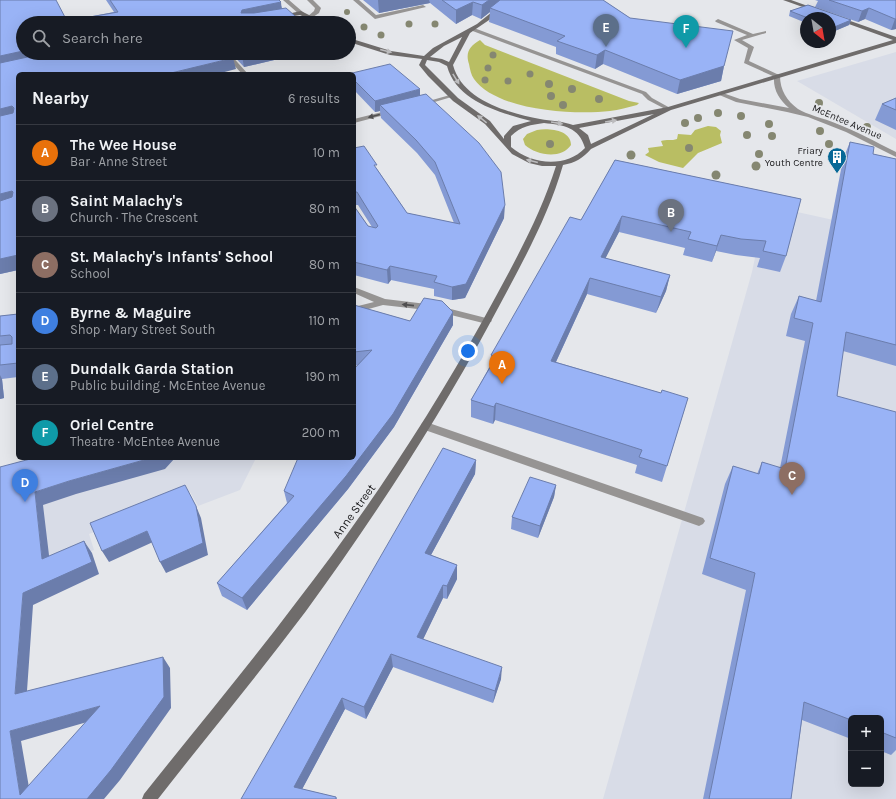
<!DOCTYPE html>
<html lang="en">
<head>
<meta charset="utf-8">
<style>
  :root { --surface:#171b24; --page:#242831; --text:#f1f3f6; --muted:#9ea1a6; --line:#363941; --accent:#8c9099 }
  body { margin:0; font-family:Karla,sans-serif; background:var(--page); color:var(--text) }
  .controls { position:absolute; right:12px; bottom:12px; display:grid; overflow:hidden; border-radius:6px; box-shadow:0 4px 16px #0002 }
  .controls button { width:36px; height:36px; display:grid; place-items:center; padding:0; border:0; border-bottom:1px solid var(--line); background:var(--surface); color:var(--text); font:20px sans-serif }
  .compass { position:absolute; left:800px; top:12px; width:36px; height:36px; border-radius:50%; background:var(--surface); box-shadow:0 4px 16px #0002; rotate:149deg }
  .you { position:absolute; left:468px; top:351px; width:14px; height:14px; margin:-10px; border:3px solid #fff; border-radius:50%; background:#1a73e8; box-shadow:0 0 0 6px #1a73e833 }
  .badge { display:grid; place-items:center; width:26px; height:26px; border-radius:50%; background:var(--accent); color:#fff; font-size:13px; font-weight:700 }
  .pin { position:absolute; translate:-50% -33px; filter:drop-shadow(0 1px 2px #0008) }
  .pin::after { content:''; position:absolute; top:21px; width:14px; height:12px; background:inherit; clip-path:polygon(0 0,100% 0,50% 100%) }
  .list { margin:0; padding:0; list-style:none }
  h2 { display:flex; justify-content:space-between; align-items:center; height:52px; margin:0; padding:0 16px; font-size:17px }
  h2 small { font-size:13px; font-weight:400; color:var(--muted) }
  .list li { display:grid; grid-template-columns:26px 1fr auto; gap:12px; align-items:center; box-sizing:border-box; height:56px; padding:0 16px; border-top:1px solid var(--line) }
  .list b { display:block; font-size:15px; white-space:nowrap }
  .list p { margin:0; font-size:13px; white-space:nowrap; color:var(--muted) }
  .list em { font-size:13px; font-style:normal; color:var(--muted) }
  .icon { flex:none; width:22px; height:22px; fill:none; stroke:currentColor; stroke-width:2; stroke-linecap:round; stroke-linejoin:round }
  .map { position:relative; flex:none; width:896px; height:799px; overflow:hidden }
  .search { position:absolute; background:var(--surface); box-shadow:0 4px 16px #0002; left:16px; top:16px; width:340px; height:44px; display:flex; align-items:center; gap:10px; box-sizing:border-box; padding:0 14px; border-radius:22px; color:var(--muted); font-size:15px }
  .panel { position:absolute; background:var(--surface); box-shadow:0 4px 16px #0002; left:16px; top:72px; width:340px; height:388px; border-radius:6px }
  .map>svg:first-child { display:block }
</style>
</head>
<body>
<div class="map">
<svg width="896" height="799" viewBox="0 0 896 799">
  <rect width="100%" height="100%" fill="#e5e7eb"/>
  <path fill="#d8dce7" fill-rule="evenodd" d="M896,52v87l-99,-58z
    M766,205l130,29v565h-293l149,-527zM851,718h30v66h-30z
    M54,458h202l-16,32 -42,16 -8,-14 -101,42 5,16 -82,35 -12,-85z"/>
  <path fill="#b9be63" d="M480,40l5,5 144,56 10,2 -2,2c-9,2 -18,5 -27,6 -36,4 -113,0 -136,-32 -3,-4 -4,-10 -5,-15 -4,-12 1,-18 11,-24z
    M708,126l8,1 5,4 -1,4 2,8 -24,10 -15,15 -24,-6 -14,-7 4,-3 -1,-4 15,-2 -2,-5c5,-2 11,0 16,-2l1,-5 13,1 4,-5z
    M537,130c12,-2 34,0 34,15 -10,15 -35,10 -46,0l-2,-6 4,-5z"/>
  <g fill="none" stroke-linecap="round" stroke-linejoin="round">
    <path fill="#969493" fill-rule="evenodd" d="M353,0h6l17,15 47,-10 3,2 -51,12z
      M718,19l35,15 13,-3v2l-24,7 12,7 -5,14 30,14v2h-4l-31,-14 4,-15 -14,-8 13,-5 -31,-13 -1,-1z
      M470,28h4l172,64 6,6 20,11 -5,1 -19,-10 -6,-6 -172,-64z
      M223,53h6l19,21h-6z
      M426,422l277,96 2,3 -2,3 -4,2 -277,-97 -1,-3 1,-3z"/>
    <path fill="#969493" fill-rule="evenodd" d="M283,0h6l15,13 -5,1z
      M307,0h6l8,8 -2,5 -9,6 -3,-2 7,-6 1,-3z
      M777,74l3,2c0,14 7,25 18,33 7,5 28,10 37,14 21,8 41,19 61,29v5l-50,-25 -38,-15 -21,-5 -51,-10 -19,-8 3,-2 20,7 49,9c-10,-9 -16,-18 -15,-32z
      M450,95l5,1 -34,10 -3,-2z
      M394,109l3,2 -1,1 -42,11v-4z
      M354,287l31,12 50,6 55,14 2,2 -5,3 -52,-13 -52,-6 -29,8v-6l20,-5 -20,-9z"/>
    <path fill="#6f6c6b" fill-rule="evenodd" d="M507,0h6l-21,18 -22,15 -17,32c9,35 55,48 87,54 11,2 22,2 33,6l95,-18 225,-67 -58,-21v-2h4l57,20v6l-225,67 -80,39c-8,9 -16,14 -28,16 -16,56 -46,107 -73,158 -54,100 -117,196 -184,288 -48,64 -99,125 -148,188h-16l2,-5c50,-63 102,-125 151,-190 70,-90 133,-185 188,-284 27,-50 56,-100 73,-154h-14l-13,-3 -17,-9 -27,-30 -32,-23 -25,-25 -9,-11 3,-6 -32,-4 -41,-13v-4l42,13 33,5 9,-8 44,-24zM462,37l-13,25 -7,-3 -12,-2 14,-11zM427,60l12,2 8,4c10,36 52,46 84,55l-18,5 -9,10v3l-14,-18 -32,-23 -33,-33zM654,114l-63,30 -3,-9 -9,-7zM544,123c20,2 35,4 41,25 -19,20 -53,17 -74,-1v-11c10,-10 20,-11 33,-13z
      M783,0h8l28,10 -5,1z
      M301,11l22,11 1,1h-7l-17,-8 -19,3 -3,-2z"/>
  </g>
  <g fill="#858771">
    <circle cx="347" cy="12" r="3"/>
    <circle cx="409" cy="24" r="3.5"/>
    <circle cx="435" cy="24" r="3.5"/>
    <circle cx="364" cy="27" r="3.5"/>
    <circle cx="381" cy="35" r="3.5"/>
    <circle cx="493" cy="55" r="3.5"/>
    <circle cx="488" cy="68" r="3.5"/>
    <circle cx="530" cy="74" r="3.5"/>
    <circle cx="485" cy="80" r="3.5"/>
    <circle cx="508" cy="81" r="3.5"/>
    <circle cx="549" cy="84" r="4"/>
    <circle cx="572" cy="89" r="4"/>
    <circle cx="551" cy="96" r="4"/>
    <circle cx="599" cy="99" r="4"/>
    <circle cx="819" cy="103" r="4"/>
    <circle cx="563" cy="105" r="4"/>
    <circle cx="718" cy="113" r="4"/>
    <circle cx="741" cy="116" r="4"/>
    <circle cx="698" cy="118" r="4"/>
    <circle cx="685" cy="123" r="4"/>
    <circle cx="769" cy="124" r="4"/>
    <circle cx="867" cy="127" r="4"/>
    <circle cx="820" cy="131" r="4"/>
    <circle cx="747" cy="135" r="4"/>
    <circle cx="772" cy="136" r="4"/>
    <circle cx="550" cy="144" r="4"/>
    <circle cx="829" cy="144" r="4"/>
    <circle cx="689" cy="148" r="4"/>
    <circle cx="759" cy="154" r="4"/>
    <circle cx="631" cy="155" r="4.5"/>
    <circle cx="756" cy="166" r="4.5"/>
    <circle cx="716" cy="175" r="4.5"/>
  </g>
  <path fill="#849ad4" d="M0,0l67,21 47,-9 -8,-12h173l3,8 21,15h-280v30l213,16 -218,5v196l-18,4z
    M363,0h240l27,18 94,48 -3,15 -44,13 -74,-30 -8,5 -39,-15v-7l-67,-25 1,-10 -9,7 -9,-4 -16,9 -26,-21 -51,10z
    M815,0h81v29l-5,1 -26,-11 -7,3 -43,-15 3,-6z
    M808,5l43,15 -2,5 -19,8v-15h-24v5l-17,-7 1,-5z
    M231,53h73l-60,14z
    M354,74l66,21 84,123 -39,80 -13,2 -18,-4v-7l-43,-9 -3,4 -34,-9v-69l14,20 4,1 -14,-22h-4v-57l23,21 30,44 47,10 -19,-48 -18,-22 -36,-35 -1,-7 -5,1 -21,-22z
    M896,98v32l-21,-10 7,-16z
    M850,142l23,12 23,5v207l-53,-15 -6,45 59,342v12l-5,5 -10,-4v-33h-30v21l-49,-19 -11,79h-88l43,-209 -44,-16 23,-90 8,-18 24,8 5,-12 18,6 25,-127 -19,-5 5,-22 8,-18 17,5 27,-142z
    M615,160l186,39 -15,57 -6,16 -23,-5 3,-9 -24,-3 -20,-4 -4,11 -29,-7 2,-7 -66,-16 -14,26 65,17 -4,16 -10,22 -69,-19 -31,68 105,31 27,5 -26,84 -27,-9 2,-8 -142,-45 -2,4 -22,-7v-17l19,-34 1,-11 90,-135z
    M354,305l56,16 43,4 -59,102 -46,62 -101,121 -25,-14 -5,-13 70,-80 -3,-12 70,-33 4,-93 -4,1z
    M18,314v63l-16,2 2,19 -4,1v-83z
    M476,460l-1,14 -44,81 26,10v14l-10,20 -4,-1 -20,41 78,40 -8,24 -100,-36 -27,52 -21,-10 -43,80 34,8 1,2h-96z
    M556,485l-2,12 -16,41 -27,-9 1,-12z"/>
  <path fill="#6b7dac" d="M378,0h51l1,3 -51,10z
    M489,0h16l-15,8v4l-9,7 1,-14z
    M281,2l1,11h-41l1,-3z
    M473,2l-1,13 -16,9v-14z
    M869,8l-4,11 -7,3 4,-11z
    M895,19h1v10l-5,1z
    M851,20l-2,5 -19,8 2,-5z
    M605,50l-2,14 -8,5 2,-14z
    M23,51v2h55l-78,15v-12z
    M253,53h51l-60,14 -2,-11z
    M233,58l3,11 -19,5h-50z
    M724,66l-3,15 -44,13 3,-14z
    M420,89v12l-40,4v6l-5,1v-11z
    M12,106l6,13 -18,4v-14z
    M12,191l6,13 -18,5v-15z
    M505,205l-1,13 -39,80 -13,2v-13z
    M622,216l-3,16 -21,41 3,-16z
    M721,235l-5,16 -4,11 5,-16z
    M18,255v15l-18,4v-15z
    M390,266l1,14 -3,4 -1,-14z
    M670,275l-4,16 -10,22 5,-16z
    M590,278l-3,16 -38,83 2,-16z
    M453,312v13l-59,102 -46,62 -101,121 -5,-12z
    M0,375l2,4 2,19 -4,1z
    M496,403l-1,17 -2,4 1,-17z
    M151,458h24l-10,11 -89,25 -33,11 8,67 -9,-13 -7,-67 34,-11z
    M476,460l-1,14 -50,92v-13z
    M556,485l-2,12 -16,41 2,-12z
    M196,506l5,12 7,37 -42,18 -6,-11z
    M147,531l6,11 -44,20 -7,-11z
    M84,541l8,12 7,21 -66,31 -7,100 -11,-11 8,-101z
    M457,565v14l-10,20v-13z
    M443,585v13l-25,52 -1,-13z
    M391,654l2,13 -27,52 -2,-12z
    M163,657l7,11 1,40 -51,72 -16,19h-17z
    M502,667l-1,12 -8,24 2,-12z
    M342,698l3,11 -47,88 -4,-10z
    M100,706l8,10 -87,25 10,58 -11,-4 -10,-64z"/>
  <path fill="#99b3f6" stroke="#6b7dac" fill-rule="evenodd" d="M0,0h56l11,21 51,-9 -8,-12h169l2,2 -39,8 -1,3h13l32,-5 17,15h-280v28l-23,5z
    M442,0h47l-7,5 -9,-3 -17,8z
    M500,0h103l27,18 103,13 -9,35 -44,14 -75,-30 -8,5 -40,-14 8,-5 -75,-28z
    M829,0h67v19h-1l-26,-11 -7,3z
    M808,5l43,15 -19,8 -2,-1v-9h-22l-18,-7z
    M46,53h183l4,5 -66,16h-149v181l-18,4v-58l12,-4 1,-5 -1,-1 -12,3v-78l13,-3 1,-5 -2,-2 -12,3v-46z
    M239,53h14l-11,3z
    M390,64l30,25 -45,12 -21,-21v-6h-6z
    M426,94l53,49 22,29 4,33 -39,79 -14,3 -18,-5 3,-6 -47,-10 -3,4 -33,-8v-56l14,20 8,2 2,-2 -21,-34h-3v-44l10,-2 13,19h-3l33,48 53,11 -25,-62 -19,-22 -36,-35z
    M896,98v12l-14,-6z
    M850,142l24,5 -1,7 23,5v186l-50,-13 -9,64 59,16v326l-15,-6v-14h-30v2l-47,-18 -13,97h-82l46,-226 -45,-15 23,-92 26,8 3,-12 23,7 28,-146 -19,-5 5,-22 22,6z
    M615,160l186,39 -15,57 -23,-5 3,-10 -25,-2 -20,-4 -4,11 -29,-7 3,-7 -69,-16 -21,41 69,18 -9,22 -71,-19 -39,83 110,32 1,-3 26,8 -21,68 -28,-9 3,-7 -146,-47 -2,4 -23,-7 25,-43 -5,-2 79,-138 11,3z
    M424,298l18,3 11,11 -60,102 -47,62 -104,122 -25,-15 77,-87 -10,-5 14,-33h56v-89l18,-19 -18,2v-47l56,16z
    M18,314v49l-18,2v-20l12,-1v-7l-2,-2 -10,1v-20z
    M443,448l33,12 -51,93 32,12 -10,21 -4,-1 -26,52 85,30 -7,24 -104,-37 -27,53 -22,-9 -48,89 42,10v2h-95z
    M34,458h117l-82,23 -34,11 7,67 42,-18 8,21 -69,31 -8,101 148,-37 1,40 -53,73 -24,29h-87v-332zM100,706l-80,89 -10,-64z
    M530,477l26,8 -16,41 -28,-9z
    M185,485l11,21 7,37 -43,19 -13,-31 -45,20 -12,-28z"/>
  <defs><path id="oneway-solid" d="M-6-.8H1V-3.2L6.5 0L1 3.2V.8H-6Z"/></defs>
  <g fill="#bcbcbe">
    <use href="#oneway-solid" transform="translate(386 51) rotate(14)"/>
    <use href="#oneway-solid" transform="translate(456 79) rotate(58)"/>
    <use href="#oneway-solid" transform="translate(482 119) rotate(-141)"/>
    <use href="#oneway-solid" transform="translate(611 121) rotate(-9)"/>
    <use href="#oneway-solid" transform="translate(557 123) rotate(9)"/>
    <use href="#oneway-solid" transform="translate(532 161) rotate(-166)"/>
  </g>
  <g fill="#504f50">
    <use href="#oneway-solid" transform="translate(374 116) rotate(166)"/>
    <use href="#oneway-solid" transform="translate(408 305) rotate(-174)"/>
  </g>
  <defs>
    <g id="building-pin" transform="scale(1)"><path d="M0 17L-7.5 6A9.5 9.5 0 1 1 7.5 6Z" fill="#066897" stroke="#e5e7eb"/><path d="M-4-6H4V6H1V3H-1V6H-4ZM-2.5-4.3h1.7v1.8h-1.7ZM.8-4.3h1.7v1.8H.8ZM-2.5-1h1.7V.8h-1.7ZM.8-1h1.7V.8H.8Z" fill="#fff"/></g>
  </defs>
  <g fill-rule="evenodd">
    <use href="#building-pin" x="837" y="157"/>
  </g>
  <g text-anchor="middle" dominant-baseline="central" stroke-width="4" stroke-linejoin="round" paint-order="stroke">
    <g font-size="10" fill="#212123" stroke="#e5e7eb">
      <text transform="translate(847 122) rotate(23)">McEntee Avenue</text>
    </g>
    <g font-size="10" fill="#212123" stroke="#e5e7eb" text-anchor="end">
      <text x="823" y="151">Friary<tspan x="823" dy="12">Youth Centre</tspan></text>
    </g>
    <g font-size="12" fill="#212123" stroke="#e5e7eb">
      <text transform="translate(354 511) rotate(-54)">Anne Street</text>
    </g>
  </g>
</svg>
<div class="controls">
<button>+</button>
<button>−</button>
</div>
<svg class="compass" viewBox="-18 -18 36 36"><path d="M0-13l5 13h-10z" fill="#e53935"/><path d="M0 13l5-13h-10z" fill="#9ea1a6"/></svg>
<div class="you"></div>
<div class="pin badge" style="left:502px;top:384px;background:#e8710a">A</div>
<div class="pin badge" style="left:671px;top:232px;background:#6b7280">B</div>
<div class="pin badge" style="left:792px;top:495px;background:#8d6e63">C</div>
<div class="pin badge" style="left:25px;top:502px;background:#3f7fe0">D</div>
<div class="pin badge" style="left:606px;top:47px;background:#5c6f8a">E</div>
<div class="pin badge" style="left:686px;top:48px;background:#0f9aa8">F</div>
<div class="search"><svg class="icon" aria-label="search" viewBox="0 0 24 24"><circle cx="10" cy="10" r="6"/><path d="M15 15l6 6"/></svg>Search here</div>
<section class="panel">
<h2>Nearby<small>6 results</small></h2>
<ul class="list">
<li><span class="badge" style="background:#e8710a">A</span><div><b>The Wee House</b><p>Bar · Anne Street</p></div><em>10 m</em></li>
<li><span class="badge" style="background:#6b7280">B</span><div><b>Saint Malachy's</b><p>Church · The Crescent</p></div><em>80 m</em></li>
<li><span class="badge" style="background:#8d6e63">C</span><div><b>St. Malachy's Infants' School</b><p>School</p></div><em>80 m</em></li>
<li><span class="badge" style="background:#3f7fe0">D</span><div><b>Byrne &amp; Maguire</b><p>Shop · Mary Street South</p></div><em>110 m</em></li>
<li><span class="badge" style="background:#5c6f8a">E</span><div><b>Dundalk Garda Station</b><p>Public building · McEntee Avenue</p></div><em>190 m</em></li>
<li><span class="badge" style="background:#0f9aa8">F</span><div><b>Oriel Centre</b><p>Theatre · McEntee Avenue</p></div><em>200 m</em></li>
</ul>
</section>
</div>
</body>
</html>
